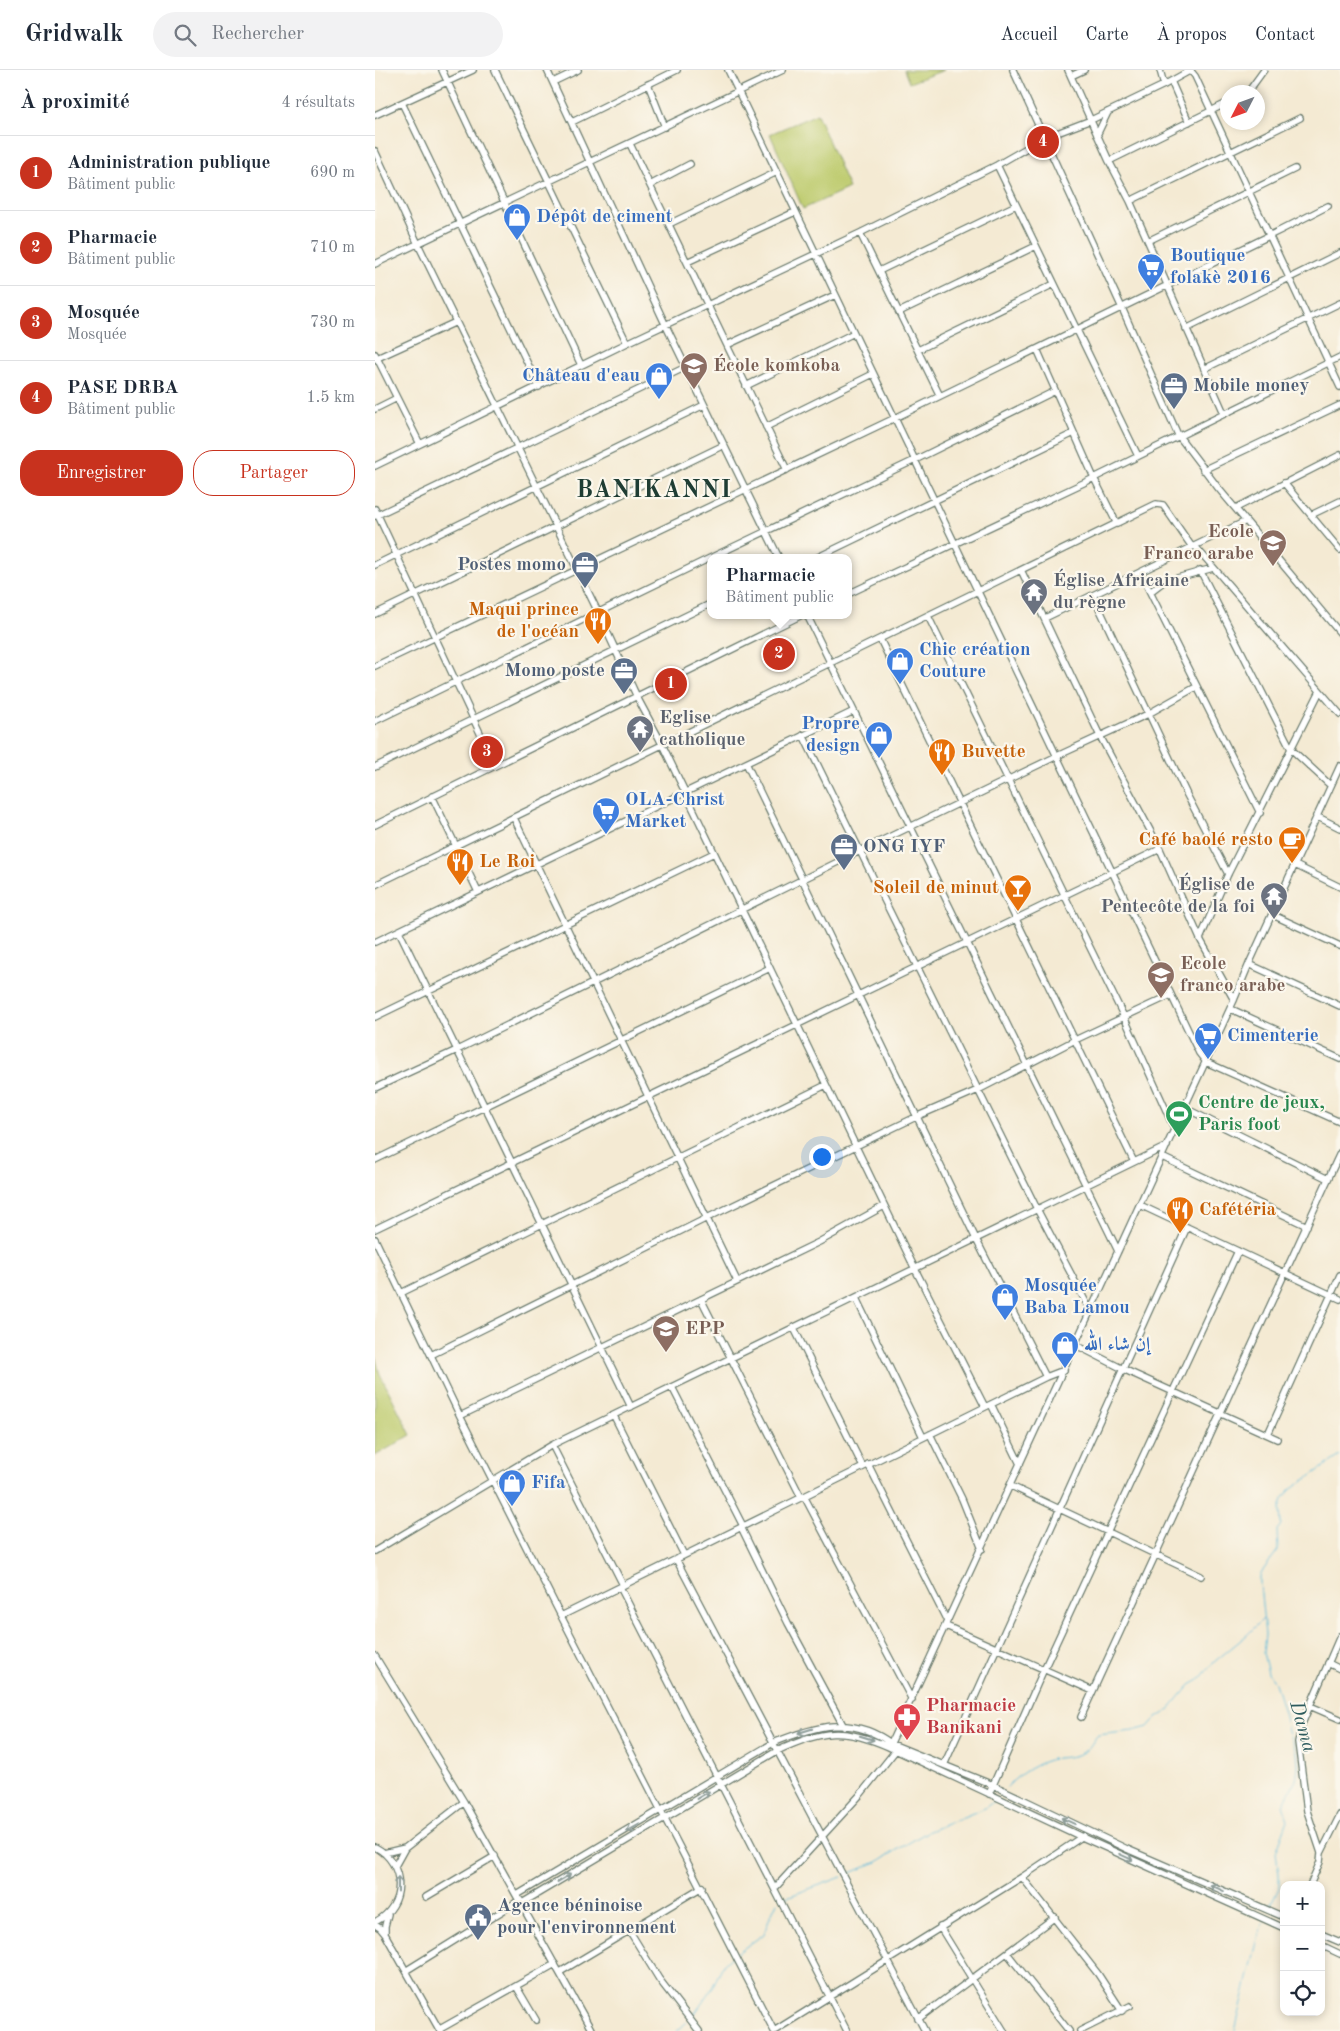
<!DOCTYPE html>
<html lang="fr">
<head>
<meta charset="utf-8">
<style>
  :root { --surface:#fff; --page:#f2f2f3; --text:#1f2937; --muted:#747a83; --line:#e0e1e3; --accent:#c8321e }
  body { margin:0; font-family:"Old Standard TT",Amiri,serif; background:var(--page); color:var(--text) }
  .controls { position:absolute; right:15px; bottom:15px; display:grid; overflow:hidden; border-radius:10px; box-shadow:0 2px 8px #0003 }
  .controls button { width:45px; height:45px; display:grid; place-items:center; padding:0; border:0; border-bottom:1px solid var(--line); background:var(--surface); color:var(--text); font:25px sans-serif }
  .compass { position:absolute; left:845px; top:15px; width:45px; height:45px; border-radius:50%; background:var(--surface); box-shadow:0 2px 8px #0003; rotate:228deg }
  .you { position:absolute; left:446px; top:1086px; width:18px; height:18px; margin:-12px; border:4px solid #fff; border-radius:50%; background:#1a73e8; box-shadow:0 0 0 8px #1a73e833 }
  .badge { display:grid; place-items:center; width:32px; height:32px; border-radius:50%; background:var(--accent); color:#fff; font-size:16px; font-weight:700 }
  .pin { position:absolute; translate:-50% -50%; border:2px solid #fff; box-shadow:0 1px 5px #0006 }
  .popup { position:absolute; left:332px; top:484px; width:145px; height:65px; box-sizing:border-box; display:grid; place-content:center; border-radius:10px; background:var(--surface); filter:drop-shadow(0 1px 4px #0005); font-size:16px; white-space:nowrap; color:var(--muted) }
  .popup b { font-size:19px; color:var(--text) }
  .popup::after { content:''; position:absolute; left:50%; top:100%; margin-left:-10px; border:10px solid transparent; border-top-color:var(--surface) }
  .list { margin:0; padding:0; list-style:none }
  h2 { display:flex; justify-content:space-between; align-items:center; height:65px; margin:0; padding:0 20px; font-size:21px }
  h2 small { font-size:16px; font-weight:400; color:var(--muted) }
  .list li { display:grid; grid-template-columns:32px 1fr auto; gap:15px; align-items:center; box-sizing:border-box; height:75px; padding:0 20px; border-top:1px solid var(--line) }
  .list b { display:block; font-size:19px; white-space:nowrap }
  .list p { margin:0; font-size:16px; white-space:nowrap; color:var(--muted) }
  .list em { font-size:16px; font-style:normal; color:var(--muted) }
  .actions { display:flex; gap:10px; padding:15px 20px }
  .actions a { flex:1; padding:11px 0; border:1px solid var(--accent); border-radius:20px; text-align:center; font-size:18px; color:var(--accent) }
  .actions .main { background:var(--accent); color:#fff }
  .icon { flex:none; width:28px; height:28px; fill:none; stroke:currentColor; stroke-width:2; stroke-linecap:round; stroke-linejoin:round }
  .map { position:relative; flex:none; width:965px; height:1961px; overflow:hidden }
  header { display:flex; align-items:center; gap:30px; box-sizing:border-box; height:70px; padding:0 25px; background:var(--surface); border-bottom:1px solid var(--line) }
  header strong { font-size:24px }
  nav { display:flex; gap:28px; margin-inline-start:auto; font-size:18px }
  .search { width:350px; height:45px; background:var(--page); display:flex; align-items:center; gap:12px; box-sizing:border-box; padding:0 18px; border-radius:28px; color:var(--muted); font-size:19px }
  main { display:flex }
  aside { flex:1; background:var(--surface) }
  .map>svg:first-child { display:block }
</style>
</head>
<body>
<header>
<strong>Gridwalk</strong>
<div class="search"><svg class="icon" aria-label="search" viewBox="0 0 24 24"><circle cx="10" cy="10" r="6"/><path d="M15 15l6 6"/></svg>Rechercher</div>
<nav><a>Accueil</a><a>Carte</a><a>À propos</a><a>Contact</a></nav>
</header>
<main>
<aside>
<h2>À proximité<small>4 résultats</small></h2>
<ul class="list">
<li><span class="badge">1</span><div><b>Administration publique</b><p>Bâtiment public</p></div><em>690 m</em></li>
<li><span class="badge">2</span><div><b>Pharmacie</b><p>Bâtiment public</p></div><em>710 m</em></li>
<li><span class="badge">3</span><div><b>Mosquée</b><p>Mosquée</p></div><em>730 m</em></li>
<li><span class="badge">4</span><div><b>PASE DRBA</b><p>Bâtiment public</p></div><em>1.5 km</em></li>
</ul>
<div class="actions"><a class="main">Enregistrer</a><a>Partager</a></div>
</aside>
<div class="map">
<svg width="965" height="1961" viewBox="0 0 965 1961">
  <rect width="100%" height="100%" fill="#fbf7ec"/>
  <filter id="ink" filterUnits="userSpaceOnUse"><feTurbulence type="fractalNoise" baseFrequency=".02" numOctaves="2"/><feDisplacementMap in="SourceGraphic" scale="10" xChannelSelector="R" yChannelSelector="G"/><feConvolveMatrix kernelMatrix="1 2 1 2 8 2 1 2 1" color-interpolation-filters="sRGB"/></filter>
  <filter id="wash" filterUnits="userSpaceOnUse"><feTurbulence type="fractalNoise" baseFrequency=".0096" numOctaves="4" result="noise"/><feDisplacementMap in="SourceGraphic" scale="20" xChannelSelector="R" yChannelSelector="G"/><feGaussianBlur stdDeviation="1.12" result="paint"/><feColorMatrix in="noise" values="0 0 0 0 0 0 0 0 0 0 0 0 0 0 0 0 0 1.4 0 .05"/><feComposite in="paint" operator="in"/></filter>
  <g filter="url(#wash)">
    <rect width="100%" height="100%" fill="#f4ead3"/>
    <path fill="#bdcb6d" stroke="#6e8450" d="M529,0h40l-35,13z
      M442,44l32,74 -46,21 -33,-75z
      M0,1286l5,18 31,61 -36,21z"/>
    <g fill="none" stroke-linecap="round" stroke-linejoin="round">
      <path stroke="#5dbadb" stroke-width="1" d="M632,1717c12,-14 33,-26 50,-29 10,-1 17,-1 26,-6 8,-4 9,-11 15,-17l35,-4 15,-4 6,-7 14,-9 22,-26 9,-5 15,-18 33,-27 16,-16
        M471,1805l31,-13 50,-30 58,-24 9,-7
        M409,1828l58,-21
        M894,1838l10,-20v-14l-3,-22 12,-32 -5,-15 13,-25 2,-14 -1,-14 -9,-20 -4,-20 -9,-29 -7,-10 -5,-20 2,-18 -5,-51v-8l4,-7 14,-19 -1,-20 4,-5 -1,-16 3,-10 7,-9 50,-34
        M362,1883l27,-19 5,-15 8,-17
        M318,1946l17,-24 13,-27 11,-10
        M302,1961l10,-9
        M860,1961l25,-101 4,-9"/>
    </g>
  </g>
  <g filter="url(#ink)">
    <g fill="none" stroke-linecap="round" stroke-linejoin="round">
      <g stroke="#6a7a6c" stroke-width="8">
        <path id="minor" d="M67,0l139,295
          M120,0l132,273
          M172,0l119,256 113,232
          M353,0l471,983 7,9 134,60
          M638,0l109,238 56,127 41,54 121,144
          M693,0l41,91 21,40 94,212
          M785,0l4,15
          M815,0l5,6 145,311
          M696,6l13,-6
          M796,11l18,41
          M178,12l25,-12
          M273,14l17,43
          M873,22l16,-22
          M27,33l137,284
          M0,45l98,-45
          M197,52l105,-52
          M722,65l11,-23
          M255,74l157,326
          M0,81l43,93 180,368 39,85 22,41 256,531 70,138
          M734,91l118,-58
          M622,95l141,291
          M275,115l40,-21
          M755,131l170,-83
          M294,154l108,-52
          M485,163l80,163
          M773,171l147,-72
          M312,192l108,-50
          M0,194l408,-194
          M504,201l137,-66
          M524,242l137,-66
          M811,259l154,-76
          M352,275l108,-50
          M662,279l57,129 23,46
          M543,280l136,-66
          M0,284l45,90
          M0,289l81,-37
          M829,299l136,-66
          M371,316l108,-53
          M0,339l22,-11
          M391,357l107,-53
          M0,396l252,-123 233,-110 137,-68 47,-27 47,-18 73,-35 27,-15
          M828,400l137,-65
          M909,413l56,67
          M861,438l104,-53
          M0,439l120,256
          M936,445l29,-14
          M0,446l311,-149
          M820,476l145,168
          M335,488l205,-98 140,-69
          M441,488l258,-125
          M0,495l329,-160
          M646,500l79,166 60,113 40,90 34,61
          M825,500l91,179 39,36
          M765,502l120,241
          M775,522l13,-10 50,-14
          M473,524l246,-116 246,-121
          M718,525l94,200 41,79
          M0,544l349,-169
          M432,545l311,636
          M553,546l196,401 51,113
          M670,548l201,-97
          M505,569l254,523
          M0,596l520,-248 386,-188 47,-24
          M0,651l335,-163
          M428,665l57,116 197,-95 91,-42 48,-27
          M371,693l230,476 70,138
          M0,697l335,-163
          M57,726l46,96
          M941,746l24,12
          M139,748l223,463
          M0,755l427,-210
          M920,795l45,22
          M0,815l781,-381 7,1 29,42
          M898,845l67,31
          M24,861l232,476
          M825,869l28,-65 92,-183
          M0,872l479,-231
          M874,894l91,42
          M856,939l109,50
          M0,947l339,-164
          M0,1018l82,-38 403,-199 177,358 54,103
          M810,1038l143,71
          M787,1087l145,69
          M0,1090l395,-192
          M765,1135l200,94
          M0,1159l785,-380
          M0,1169l85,177 101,200 213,415
          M26,1223l425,-208
          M481,1228l67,139
          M326,1229l100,198
          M419,1258l69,139
          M701,1275l47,24 154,70
          M56,1285l276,-137 211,-102 60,-26 97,-50 96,-45
          M297,1317l71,139
          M616,1334l29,60
          M85,1346l359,-174 65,-36
          M239,1346l70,139
          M555,1364l32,65 20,50
          M893,1364l72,-159
          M177,1375l71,140
          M493,1394l79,157
          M636,1416l190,90
          M429,1426l108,204
          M366,1457l47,96 56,104
          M0,1481l177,-106 615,-299
          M301,1489l249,472
          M245,1517l227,444
          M186,1546l485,-239 18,-7
          M571,1556l147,65
          M0,1586l89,146 128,229
          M953,1593l12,6
          M935,1636l30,13
          M706,1647l259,-564
          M514,1677l345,-747 15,-36 91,-198
          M569,1695l243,-538
          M614,1724l55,-125 194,-418
          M0,1777c31,16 32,59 0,75
          M9,1783l21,-5
          M946,1783l19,-38
          M20,1796l10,-18 59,-46
          M647,1807l76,97 24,37
          M935,1815l10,-23 1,-9 -14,-42 -9,-69 4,-18 38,-88
          M400,1818l85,-93 36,-45
          M142,1825l256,-152c42,-17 79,-29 119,1l101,41 134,64 157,68
          M51,1827l69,-41
          M147,1833l255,-152c45,-21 66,-24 112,-4l193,90 202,91
          M0,1855l5,3 5,6 55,97
          M565,1857l64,104
          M254,1860l30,49 40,52
          M10,1864v-8l3,-12
          M946,1864l19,8
          M946,1875l19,9
          M632,1883l62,78
          M32,1900l113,-70
          M185,1902l142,-85
          M141,1916l20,34
          M543,1949l137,-102
          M65,1959l115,-65
          M399,1961l248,-154 61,-41
          M705,1961l50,-25"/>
      </g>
      <use href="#minor" stroke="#fff" stroke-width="5.5"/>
    </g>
    <defs><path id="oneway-shaft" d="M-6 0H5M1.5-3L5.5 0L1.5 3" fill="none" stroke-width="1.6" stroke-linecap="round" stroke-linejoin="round" transform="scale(1.25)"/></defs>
    <g stroke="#8f9e9a">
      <use href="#oneway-shaft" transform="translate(430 1661) rotate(163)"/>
      <use href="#oneway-shaft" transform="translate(492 1668) rotate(17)"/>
      <use href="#oneway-shaft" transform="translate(328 1725) rotate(-31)"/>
      <use href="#oneway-shaft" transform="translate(693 1751) rotate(-155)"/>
      <use href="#oneway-shaft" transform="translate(258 1758) rotate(150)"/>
      <use href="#oneway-shaft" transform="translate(751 1787) rotate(25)"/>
      <use href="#oneway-shaft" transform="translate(189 1808) rotate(-31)"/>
      <use href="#oneway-shaft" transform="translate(23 1814) rotate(-90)"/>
      <use href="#oneway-shaft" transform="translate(842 1818) rotate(-156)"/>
    </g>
  </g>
  <defs>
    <g id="shop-pin" transform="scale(1.4375)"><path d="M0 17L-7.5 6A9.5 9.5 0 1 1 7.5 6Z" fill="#3f7fe0" stroke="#fbf7ec"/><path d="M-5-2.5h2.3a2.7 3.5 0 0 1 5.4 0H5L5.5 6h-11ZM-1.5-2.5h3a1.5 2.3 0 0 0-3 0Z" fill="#fff"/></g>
    <g id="supermarket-pin" transform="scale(1.4375)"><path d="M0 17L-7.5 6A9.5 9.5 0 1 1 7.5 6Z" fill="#3f7fe0" stroke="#fbf7ec"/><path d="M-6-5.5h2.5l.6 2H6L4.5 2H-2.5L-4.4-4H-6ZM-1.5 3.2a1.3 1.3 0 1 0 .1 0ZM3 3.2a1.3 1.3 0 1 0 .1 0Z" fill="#fff"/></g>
    <g id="school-pin" transform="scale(1.4375)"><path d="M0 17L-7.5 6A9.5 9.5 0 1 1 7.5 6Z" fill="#8d6e63" stroke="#fbf7ec"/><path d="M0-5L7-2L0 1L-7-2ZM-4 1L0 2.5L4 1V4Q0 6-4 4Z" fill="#fff"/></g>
    <g id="office-pin" transform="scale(1.4375)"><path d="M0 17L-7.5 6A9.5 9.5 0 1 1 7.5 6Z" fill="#5c6f8a" stroke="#fbf7ec"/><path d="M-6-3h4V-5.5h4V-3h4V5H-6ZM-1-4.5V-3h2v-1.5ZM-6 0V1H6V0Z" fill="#fff"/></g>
    <g id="temple-pin" transform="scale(1.4375)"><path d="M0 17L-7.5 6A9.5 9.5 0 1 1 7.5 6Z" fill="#6b7280" stroke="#fbf7ec"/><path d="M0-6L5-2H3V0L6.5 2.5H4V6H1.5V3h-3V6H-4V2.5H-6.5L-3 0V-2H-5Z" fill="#fff"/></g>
    <g id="restaurant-pin" transform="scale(1.4375)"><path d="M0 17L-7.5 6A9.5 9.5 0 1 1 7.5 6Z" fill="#e8710a" stroke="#fbf7ec"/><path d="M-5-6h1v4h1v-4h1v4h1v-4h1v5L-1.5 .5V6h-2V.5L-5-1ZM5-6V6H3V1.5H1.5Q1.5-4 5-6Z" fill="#fff"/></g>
    <g id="cafe-pin" transform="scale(1.4375)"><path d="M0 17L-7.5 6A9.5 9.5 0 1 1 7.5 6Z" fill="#e8710a" stroke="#fbf7ec"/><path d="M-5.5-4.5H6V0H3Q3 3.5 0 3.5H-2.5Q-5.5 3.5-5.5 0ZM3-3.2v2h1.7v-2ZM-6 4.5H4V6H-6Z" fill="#fff"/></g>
    <g id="bar-pin" transform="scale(1.4375)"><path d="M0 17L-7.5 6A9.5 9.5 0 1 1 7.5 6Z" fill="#e8710a" stroke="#fbf7ec"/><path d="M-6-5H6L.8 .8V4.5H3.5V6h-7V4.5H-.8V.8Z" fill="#fff"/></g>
    <g id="university-pin" transform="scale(1.4375)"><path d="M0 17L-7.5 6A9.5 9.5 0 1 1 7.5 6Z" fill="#8d6e63" stroke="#fbf7ec"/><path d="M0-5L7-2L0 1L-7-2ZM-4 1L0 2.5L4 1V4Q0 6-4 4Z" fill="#fff"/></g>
    <g id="stadium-pin" transform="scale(1.4375)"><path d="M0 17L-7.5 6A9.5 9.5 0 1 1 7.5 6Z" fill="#2e9e5b" stroke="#fbf7ec"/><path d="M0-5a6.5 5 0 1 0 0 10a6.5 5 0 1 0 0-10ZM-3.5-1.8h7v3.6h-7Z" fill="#fff"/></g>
    <g id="pharmacy-pin" transform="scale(1.4375)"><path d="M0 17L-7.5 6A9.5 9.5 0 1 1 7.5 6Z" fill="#e0444e" stroke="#fbf7ec"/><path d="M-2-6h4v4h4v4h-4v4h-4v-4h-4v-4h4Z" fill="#fff"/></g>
    <g id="civic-pin" transform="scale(1.4375)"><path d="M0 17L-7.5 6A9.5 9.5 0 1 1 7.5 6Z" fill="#5c6f8a" stroke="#fbf7ec"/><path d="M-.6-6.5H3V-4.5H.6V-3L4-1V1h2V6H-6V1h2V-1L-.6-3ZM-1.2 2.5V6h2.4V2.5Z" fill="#fff"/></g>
  </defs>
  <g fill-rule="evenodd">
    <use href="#shop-pin" x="142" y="147"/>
    <use href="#supermarket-pin" x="776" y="197"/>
    <use href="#school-pin" x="319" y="296"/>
    <use href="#shop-pin" x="284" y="306"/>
    <use href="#office-pin" x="799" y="316"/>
    <use href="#school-pin" x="898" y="473"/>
    <use href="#office-pin" x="210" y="495"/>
    <use href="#temple-pin" x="659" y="522"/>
    <use href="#restaurant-pin" x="223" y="551"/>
    <use href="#shop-pin" x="525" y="591"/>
    <use href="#office-pin" x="249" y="601"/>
    <use href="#temple-pin" x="265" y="659"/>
    <use href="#shop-pin" x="504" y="665"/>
    <use href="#restaurant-pin" x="567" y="682"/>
    <use href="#supermarket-pin" x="231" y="741"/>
    <use href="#cafe-pin" x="917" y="770"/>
    <use href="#office-pin" x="469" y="777"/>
    <use href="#restaurant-pin" x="85" y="792"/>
    <use href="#bar-pin" x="643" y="818"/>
    <use href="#temple-pin" x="899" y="826"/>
    <use href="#university-pin" x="786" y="905"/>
    <use href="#supermarket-pin" x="833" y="966"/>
    <use href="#stadium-pin" x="804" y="1044"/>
    <use href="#restaurant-pin" x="805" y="1140"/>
    <use href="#shop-pin" x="630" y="1227"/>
    <use href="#school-pin" x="291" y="1259"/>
    <use href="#shop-pin" x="690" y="1275"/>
    <use href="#shop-pin" x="137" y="1413"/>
    <use href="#pharmacy-pin" x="532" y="1647"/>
    <use href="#civic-pin" x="103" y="1847"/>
  </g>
  <g text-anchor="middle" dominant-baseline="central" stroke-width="4.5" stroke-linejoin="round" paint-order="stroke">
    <g font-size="19" font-weight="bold" fill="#366cbe" stroke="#fbf7ec" text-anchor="start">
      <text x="161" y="147">Dépôt de ciment</text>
      <text x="795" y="186">Boutique<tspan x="795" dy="22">folakè 2016</tspan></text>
      <text x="265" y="306" text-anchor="end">Château d'eau</text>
      <text x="544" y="580">Chic création<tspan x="544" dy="22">Couture</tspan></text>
      <text x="485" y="654" text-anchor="end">Propre<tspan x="485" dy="22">design</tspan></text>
      <text x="250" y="730">OLA-Christ<tspan x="250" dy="22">Market</tspan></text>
      <text x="852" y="966">Cimenterie</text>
      <text x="649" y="1216">Mosquée<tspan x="649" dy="22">Baba Lamou</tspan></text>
      <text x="709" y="1275">إن شاء الله</text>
      <text x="156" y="1413">Fifa</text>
    </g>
    <g font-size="19" font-weight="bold" fill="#785e54" stroke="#fbf7ec" text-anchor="start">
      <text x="338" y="296">École komkoba</text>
      <text x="879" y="462" text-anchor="end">Ecole<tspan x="879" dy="22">Franco arabe</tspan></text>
      <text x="805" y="894">Ecole<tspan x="805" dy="22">franco arabe</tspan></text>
      <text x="310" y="1259">EPP</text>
    </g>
    <g font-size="19" font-weight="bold" fill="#4e5e75" stroke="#fbf7ec" text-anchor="start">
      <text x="818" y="316">Mobile money</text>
      <text x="191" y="495" text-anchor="end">Postes momo</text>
      <text x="230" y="601" text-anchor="end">Momo poste</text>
      <text x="488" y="777">ONG IYF</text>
      <text x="122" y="1836">Agence béninoise<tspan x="122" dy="22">pour l'environnement</tspan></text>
    </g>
    <g font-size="19" font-weight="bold" fill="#5b616d" stroke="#fbf7ec" text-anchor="start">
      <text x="678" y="511">Église Africaine<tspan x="678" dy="22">du règne</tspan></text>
      <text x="284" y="648">Eglise<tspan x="284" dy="22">catholique</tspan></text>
      <text x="880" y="815" text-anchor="end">Église de<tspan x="880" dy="22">Pentecôte de la foi</tspan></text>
    </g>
    <g font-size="19" font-weight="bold" fill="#c56008" stroke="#fbf7ec" text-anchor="end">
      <text x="204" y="540">Maqui prince<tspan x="204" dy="22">de l'océan</tspan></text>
      <text x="586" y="682" text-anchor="start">Buvette</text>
      <text x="898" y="770">Café baolé resto</text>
      <text x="104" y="792" text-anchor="start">Le Roi</text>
      <text x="624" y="818">Soleil de minut</text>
      <text x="824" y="1140" text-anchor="start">Cafétéria</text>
    </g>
    <g font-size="19" font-weight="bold" fill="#27864d" stroke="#fbf7ec" text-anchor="start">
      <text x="823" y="1033">Centre de jeux,<tspan x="823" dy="22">Paris foot</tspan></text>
    </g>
    <g font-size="19" font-weight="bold" fill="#be3a42" stroke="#fbf7ec" text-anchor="start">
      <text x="551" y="1636">Pharmacie<tspan x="551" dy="22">Banikani</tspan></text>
    </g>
    <g font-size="20" font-style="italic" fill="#2e5c5e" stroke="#fbf7ec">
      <text transform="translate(927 1657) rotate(74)">Dama</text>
    </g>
    <g font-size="24" font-weight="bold" letter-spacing="1" fill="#1f3d34" stroke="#fbf7ec">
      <text x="279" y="421">BANIKANNI</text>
    </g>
  </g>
</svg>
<div class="controls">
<button>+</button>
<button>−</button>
<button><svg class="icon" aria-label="locate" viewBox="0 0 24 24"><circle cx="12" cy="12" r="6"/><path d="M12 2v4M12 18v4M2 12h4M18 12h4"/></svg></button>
</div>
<svg class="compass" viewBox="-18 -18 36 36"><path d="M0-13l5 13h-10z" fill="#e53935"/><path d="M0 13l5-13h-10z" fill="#747a83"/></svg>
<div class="you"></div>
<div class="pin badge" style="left:296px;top:614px">1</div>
<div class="pin badge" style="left:404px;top:584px">2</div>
<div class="popup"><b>Pharmacie</b>Bâtiment public</div>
<div class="pin badge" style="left:112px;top:682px">3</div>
<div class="pin badge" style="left:668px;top:72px">4</div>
</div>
</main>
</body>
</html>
